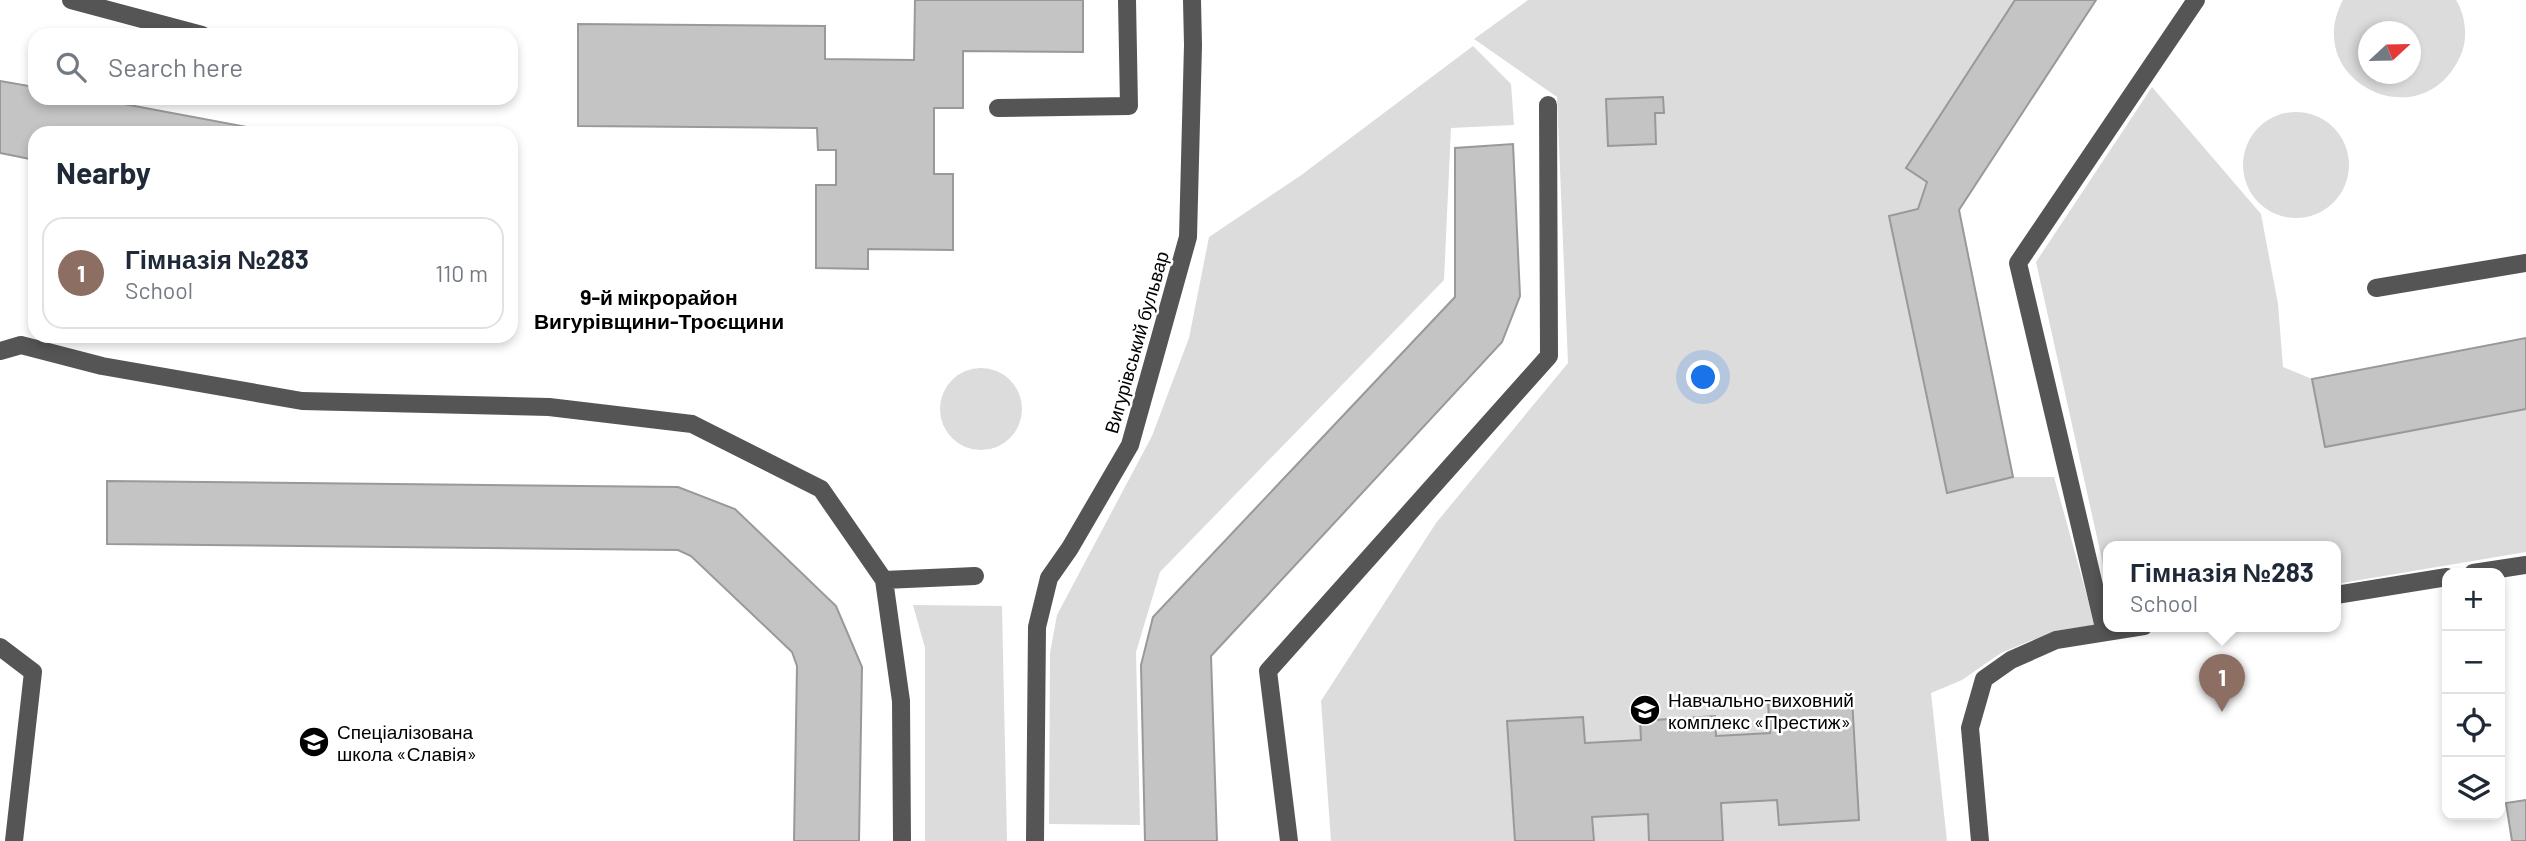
<!DOCTYPE html>
<html lang="en">
<head>
<meta charset="utf-8">
<style>
  :root { --surface:#fff; --page:#f6f6f7; --text:#1f2937; --muted:#747a83; --line:#e0e1e3; --accent:#111827 }
  body { margin:0; font-family:Barlow,sans-serif; background:var(--page); color:var(--text) }
  .controls { position:absolute; right:21px; bottom:21px; display:grid; overflow:hidden; border-radius:14px; box-shadow:0 4px 10px #0003 }
  .controls button { width:63px; height:63px; display:grid; place-items:center; padding:0; border:0; border-bottom:2px solid var(--line); background:var(--surface); color:var(--text); font:35px sans-serif }
  .compass { position:absolute; left:2358px; top:21px; width:63px; height:63px; border-radius:50%; background:var(--surface); box-shadow:0 4px 10px #0003; rotate:68deg }
  .you { position:absolute; left:1704px; top:378px; width:24px; height:24px; margin:-18px; border:5px solid #fff; border-radius:50%; background:#1a73e8; box-shadow:0 0 0 10px #1a73e833 }
  .badge { display:grid; place-items:center; width:46px; height:46px; border-radius:50%; background:var(--accent); color:#fff; font-size:23px; font-weight:700 }
  .pin { position:absolute; translate:-50% -58px; filter:drop-shadow(0 2px 4px #0008) }
  .pin::after { content:''; position:absolute; top:37px; width:24px; height:21px; background:inherit; clip-path:polygon(0 0,100% 0,50% 100%) }
  .popup { position:absolute; left:2103px; top:541px; width:238px; height:91px; box-sizing:border-box; display:grid; place-content:center; border-radius:14px; background:var(--surface); filter:drop-shadow(0 2px 5px #0005); font-size:23px; white-space:nowrap; color:var(--muted) }
  .popup b { font-size:26px; color:var(--text) }
  .popup::after { content:''; position:absolute; left:50%; top:100%; margin-left:-14px; border:14px solid transparent; border-top-color:var(--surface) }
  .list { margin:0; padding:0; list-style:none }
  h2 { display:flex; justify-content:space-between; align-items:center; height:91px; margin:0; padding:0 28px; font-size:30px }
  h2 small { font-size:23px; font-weight:400; color:var(--muted) }
  .list li { display:grid; grid-template-columns:46px 1fr auto; gap:21px; align-items:center; box-sizing:border-box; height:112px; margin:0 14px 14px; padding:0 14px; border:2px solid var(--line); border-radius:21px }
  .list b { display:block; font-size:26px; white-space:nowrap }
  .list p { margin:0; font-size:23px; white-space:nowrap; color:var(--muted) }
  .list em { font-size:23px; font-style:normal; color:var(--muted) }
  .icon { flex:none; width:38px; height:38px; fill:none; stroke:currentColor; stroke-width:2; stroke-linecap:round; stroke-linejoin:round }
  .map { position:relative; flex:none; width:2526px; height:841px; overflow:hidden }
  .search { position:absolute; background:var(--surface); box-shadow:0 4px 10px #0003; left:28px; top:28px; width:490px; height:77px; display:flex; align-items:center; gap:18px; box-sizing:border-box; padding:0 24px; border-radius:21px; color:var(--muted); font-size:26px }
  .panel { position:absolute; background:var(--surface); box-shadow:0 4px 10px #0003; left:28px; top:126px; width:490px; height:217px; border-radius:21px }
  .map>svg:first-child { display:block }
</style>
</head>
<body>
<div class="map">
<svg width="2526" height="841" viewBox="0 0 2526 841">
  <rect width="100%" height="100%" fill="#fff"/>
  <path fill="#dcdcdc" fill-rule="evenodd" d="M1528,0h487l-109,168 21,14 -9,27 -29,7 58,276 66,-15h41l41,148 -41,6 -53,22 -39,27 -31,13 16,148h-616l-10,-140 115,-178 132,-160 -11,-266 -83,-58z
    M2343,0h113c9,14 12,36 6,52 -36,91 -163,30 -119,-52zM2368,32h42v42h-42z
    M1473,46l38,38 3,41 -63,3 -7,152 -284,292 -24,80 4,173 -91,-1 1,-171 7,-38 95,-179 37,-98 20,-101 91,-61z
    M2152,87l109,127 17,90 5,63 29,12 13,68 201,-38v143l-190,32v-38h-228v41l-72,-325z
    M2243 165a53 53 0 1 1 106 0a53 53 0 1 1-106 0Z
    M940 409a41 41 0 1 1 82 0a41 41 0 1 1-82 0Z
    M913,605l89,1 5,235h-82v-193z"/>
  <path fill="#c4c4c4" stroke="#999" stroke-width="2" d="M915,0h168v52l-120,-1v57h-29v66h19v76l-85,-1v20l-52,-1v-83h20v-35h-18l-1,-22 -239,-2v-102l247,2v33l89,1z
    M2015,0h81l-137,210 54,267 -66,16 -58,-277 29,-7 9,-27 -21,-14z
    M0,81l35,6v11h57l187,35h-244v27l-35,-7z
    M1663,97l1,16h-9l1,31 -48,2 -2,-47z
    M1513,144l7,152 -18,46 -291,314 6,185h-72l-4,-176 12,-48 302,-320v-149z
    M2526,338v71l-201,38 -13,-68z
    M107,481l571,6 57,22 101,97 26,61 -3,174h-65l3,-175 -5,-14 -101,-96 -13,-6 -571,-6z
    M1852,698l7,122 -80,5 -2,-25 -56,3 2,38h-74l-1,-27 -56,3 2,24h-79l-8,-120 76,-4 2,26 56,-3 -1,-19 75,-5 1,20 54,-3 -2,-30z
    M2526,800v41h-14l-6,-38z"/>
  <g fill="none" stroke-linecap="round" stroke-linejoin="round">
    <path stroke="#555" stroke-width="18" d="M71,0l131,35
      M998,108l131,-2 -2,-106
      M2376,288l150,-25
      M0,351l21,-6 81,21 200,35 247,6 143,17 129,65 63,91 17,121 1,140
      M2473,573l53,-8
      M884,580l91,-4
      M2336,595l111,-18
      M2105,632l-87,-369 178,-263
      M0,647l33,25 -19,169
      M1035,841l2,-214 12,-49 21,-30 60,-103 58,-208 5,-192 -1,-45
      M1289,841l-21,-170 281,-315 -1,-251
      M1980,841l-10,-113 14,-49 27,-19 45,-20 88,-14"/>
  </g>
  <defs>
    <g id="school-disc" transform="scale(1.575)"><circle r="9.5" fill="#000" stroke="#fff"/><path d="M0-5L7-2L0 1L-7-2ZM-4 1L0 2.5L4 1V4Q0 6-4 4Z" fill="#fff"/></g>
  </defs>
  <g fill-rule="evenodd">
    <use href="#school-disc" x="1645" y="710"/>
    <use href="#school-disc" x="314" y="742"/>
  </g>
  <g text-anchor="middle" dominant-baseline="central" stroke-width="5" stroke-linejoin="round" paint-order="stroke">
    <g font-size="19" fill="#000" stroke="#fff">
      <text transform="translate(1136 342) rotate(-74)">Вигурівський бульвар</text>
    </g>
    <g font-size="19" fill="#000" stroke="#fff" text-anchor="start">
      <text x="1668" y="699">Навчально-виховний<tspan x="1668" dy="22">комплекс «Престиж»</tspan></text>
      <text x="337" y="731">Спеціалізована<tspan x="337" dy="22">школа «Славія»</tspan></text>
    </g>
    <g font-size="21" font-weight="bold" fill="#000" stroke="#fff">
      <text x="659" y="296">9-й мікрорайон<tspan x="659" dy="24">Вигурівщини-Троєщини</tspan></text>
    </g>
  </g>
</svg>
<div class="controls">
<button>+</button>
<button>−</button>
<button><svg class="icon" aria-label="locate" viewBox="0 0 24 24"><circle cx="12" cy="12" r="6"/><path d="M12 2v4M12 18v4M2 12h4M18 12h4"/></svg></button>
<button><svg class="icon" aria-label="layers" viewBox="0 0 24 24"><path d="M12 4l9 5-9 5-9-5zM3 14l9 5 9-5"/></svg></button>
</div>
<svg class="compass" viewBox="-18 -18 36 36"><path d="M0-13l5 13h-10z" fill="#e53935"/><path d="M0 13l5-13h-10z" fill="#747a83"/></svg>
<div class="you"></div>
<div class="pin badge" style="left:2222px;top:712px;background:#8d6e63">1</div>
<div class="popup"><b>Гімназія №283</b>School</div>
<div class="search"><svg class="icon" aria-label="search" viewBox="0 0 24 24"><circle cx="10" cy="10" r="6"/><path d="M15 15l6 6"/></svg>Search here</div>
<section class="panel">
<h2>Nearby<small></small></h2>
<ul class="list">
<li><span class="badge" style="background:#8d6e63">1</span><div><b>Гімназія №283</b><p>School</p></div><em>110 m</em></li>
</ul>
</section>
</div>
</body>
</html>
